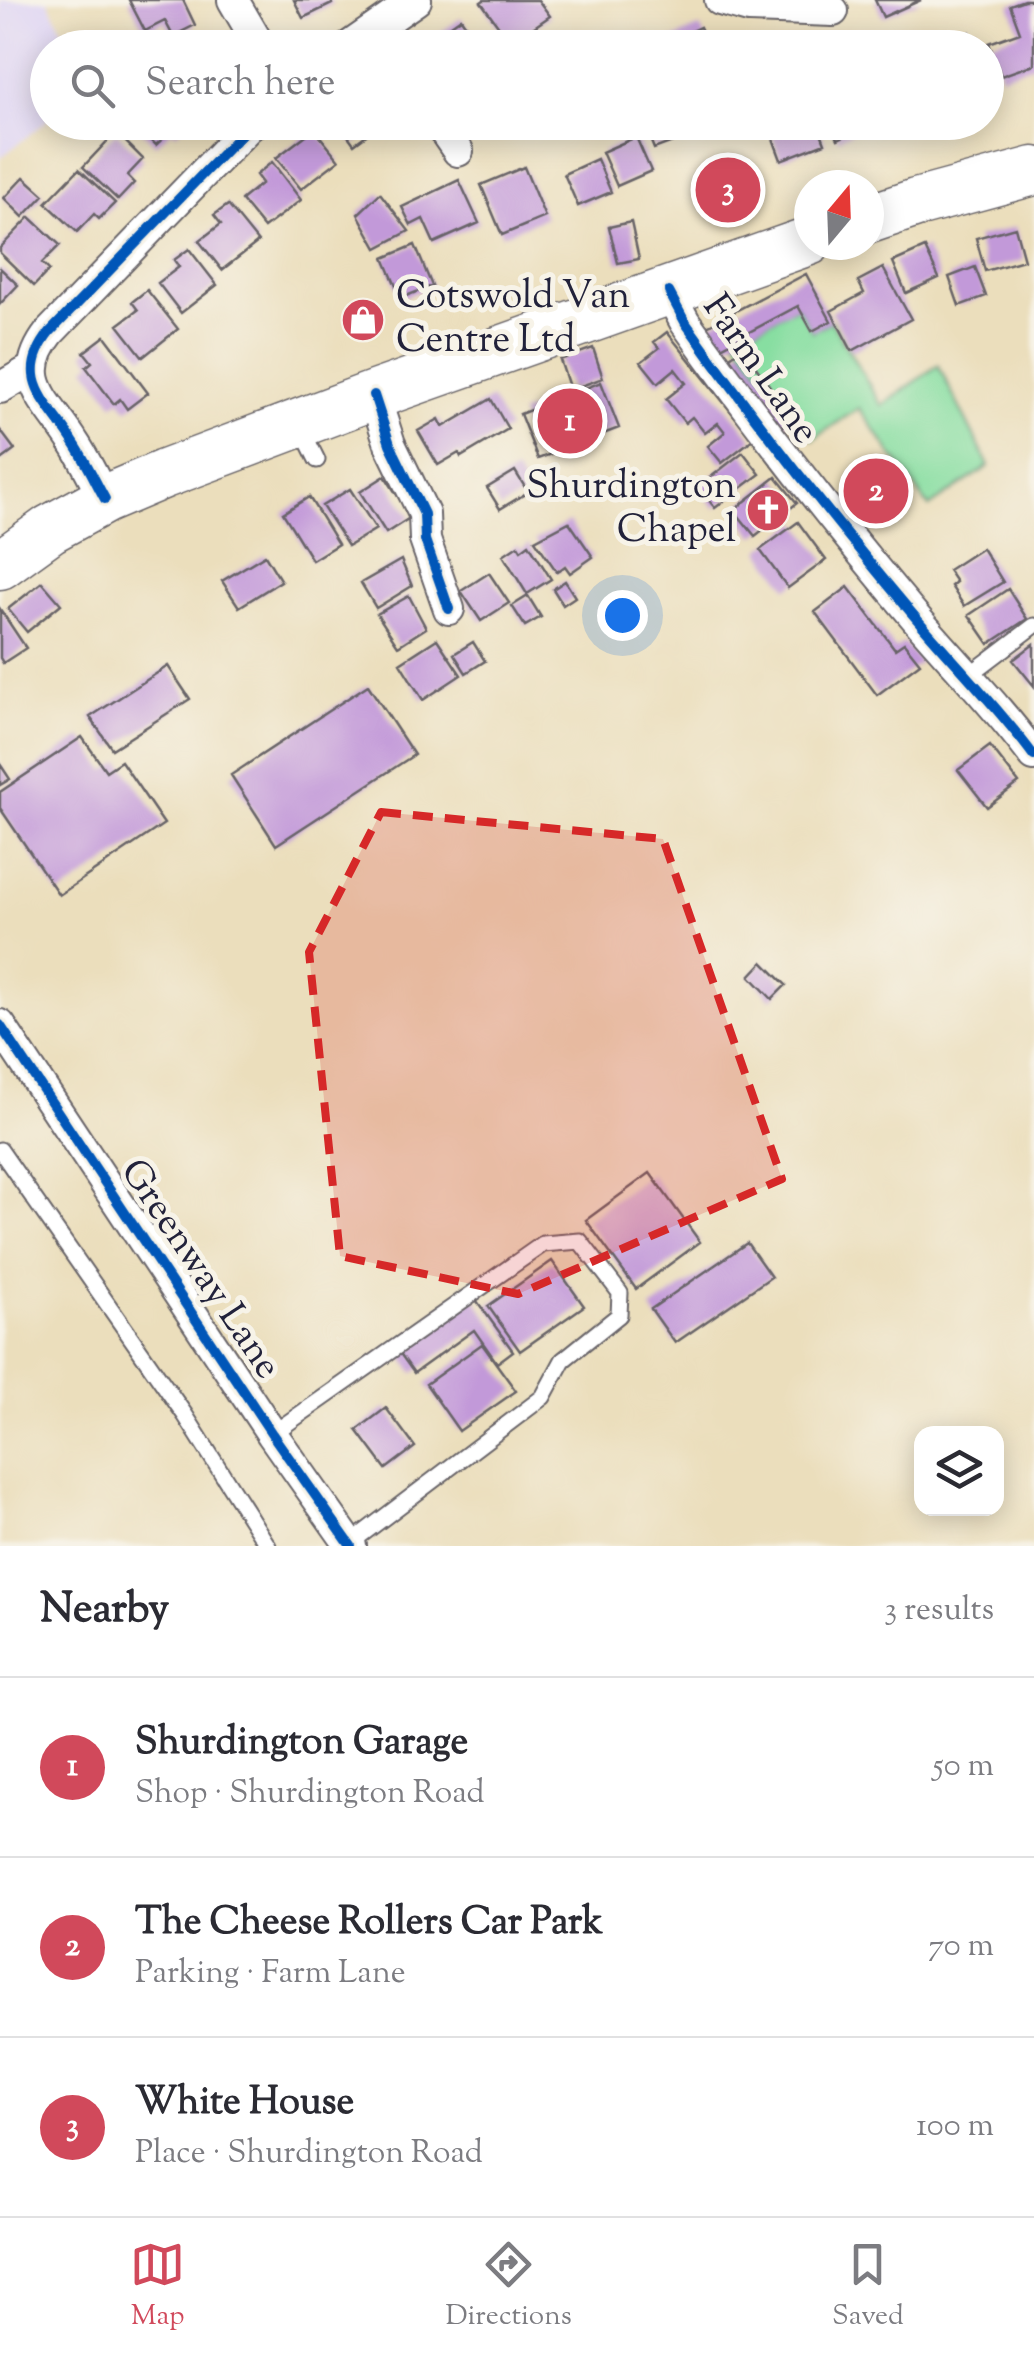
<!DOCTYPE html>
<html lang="en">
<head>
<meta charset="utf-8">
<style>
  :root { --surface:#fff; --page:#f7f7f7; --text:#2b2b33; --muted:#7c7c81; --line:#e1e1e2; --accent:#d1495b }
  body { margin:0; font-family:"Sorts Mill Goudy",serif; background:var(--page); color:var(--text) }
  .controls { position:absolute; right:30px; bottom:30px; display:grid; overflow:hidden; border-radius:20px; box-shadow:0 5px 25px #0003 }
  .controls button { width:90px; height:90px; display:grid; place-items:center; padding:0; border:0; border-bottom:2px solid var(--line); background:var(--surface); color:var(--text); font:50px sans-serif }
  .compass { position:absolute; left:794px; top:170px; width:90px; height:90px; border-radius:50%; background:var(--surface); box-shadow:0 5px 25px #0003; rotate:19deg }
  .you { position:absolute; left:622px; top:615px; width:35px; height:35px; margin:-25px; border:8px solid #fff; border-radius:50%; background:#1a73e8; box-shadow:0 0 0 15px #1a73e833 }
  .badge { display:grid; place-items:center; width:65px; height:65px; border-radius:50%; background:var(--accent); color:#fff; font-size:32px; font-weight:700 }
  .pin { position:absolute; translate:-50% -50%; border:5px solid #fff; box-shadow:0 2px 10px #0006 }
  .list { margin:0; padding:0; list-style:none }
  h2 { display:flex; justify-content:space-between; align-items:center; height:130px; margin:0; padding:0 40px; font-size:42px }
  h2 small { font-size:32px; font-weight:400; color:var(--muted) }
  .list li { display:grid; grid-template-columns:65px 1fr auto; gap:30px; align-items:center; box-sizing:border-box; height:180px; padding:0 40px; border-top:2px solid var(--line) }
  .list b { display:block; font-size:38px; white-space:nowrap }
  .list p { margin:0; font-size:32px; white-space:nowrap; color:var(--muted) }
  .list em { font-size:32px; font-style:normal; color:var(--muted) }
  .icon { flex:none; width:55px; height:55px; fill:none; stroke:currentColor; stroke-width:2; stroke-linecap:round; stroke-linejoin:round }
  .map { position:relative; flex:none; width:1034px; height:1546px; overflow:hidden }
  .search { position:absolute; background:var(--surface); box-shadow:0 5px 25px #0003; left:30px; right:30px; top:30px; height:110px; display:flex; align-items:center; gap:25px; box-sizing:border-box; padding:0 35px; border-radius:55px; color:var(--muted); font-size:38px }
  .sheet { height:670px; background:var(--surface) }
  nav { display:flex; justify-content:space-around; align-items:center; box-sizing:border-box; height:140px; border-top:2px solid var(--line); background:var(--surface); font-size:28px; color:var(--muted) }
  nav a { display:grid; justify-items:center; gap:5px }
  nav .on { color:var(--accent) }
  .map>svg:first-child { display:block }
</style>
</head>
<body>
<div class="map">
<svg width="1034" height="1546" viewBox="0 0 1034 1546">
  <rect width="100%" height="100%" fill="#f7f3e8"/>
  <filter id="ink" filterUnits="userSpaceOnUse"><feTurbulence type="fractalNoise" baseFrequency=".01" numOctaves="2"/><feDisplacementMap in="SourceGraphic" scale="20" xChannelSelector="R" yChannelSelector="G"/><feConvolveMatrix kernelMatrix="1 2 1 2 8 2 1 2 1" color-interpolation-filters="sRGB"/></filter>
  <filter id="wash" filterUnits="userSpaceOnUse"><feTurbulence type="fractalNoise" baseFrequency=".0048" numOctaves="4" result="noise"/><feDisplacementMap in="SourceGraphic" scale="40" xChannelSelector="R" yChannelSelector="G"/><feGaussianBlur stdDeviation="2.25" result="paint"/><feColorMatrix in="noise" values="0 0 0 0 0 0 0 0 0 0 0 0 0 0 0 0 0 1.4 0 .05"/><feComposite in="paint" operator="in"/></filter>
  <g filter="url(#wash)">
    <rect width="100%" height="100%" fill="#ebdebc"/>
    <path fill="#dfd5f5" d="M0,0h48l23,47 -23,1 -1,73 -47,37z"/>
    <path fill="#87dea1" stroke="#54806e" stroke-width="2.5" d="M798,306l14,25 19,-10 51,85 56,-41 51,101 -60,41 -70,-99 -46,31 -20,-21 -57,-79z"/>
    <g id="blocks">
      <path fill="#c299d9" d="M129,0h54l12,25 -22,11 -8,-15 -20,10z
        M294,0h37l1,4 -29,14z
        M484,0h54l12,16 -39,27 -30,-41z
        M875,0h46l-38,17z
        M1024,0h10v64l-33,12 -12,-33 31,-11 -10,-27z
        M461,18l21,30h-62l14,-11z
        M700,27l10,21h-42l-2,-5z
        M970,32l3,7 5,-2 4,11h-32l-2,-6z
        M184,36l11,12h-22z
        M133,122h54l-11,11 -4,-3 -16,15z
        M338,122h46l-30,22z
        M662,122h22l5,14 -35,13 -8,-20z
        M767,122h50l8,21 -44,17z
        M830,122h43l-35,17z
        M314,129l25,31 -38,29 -25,-31z
        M116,132l27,27 -16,17 7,7 -16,17 -35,-33z
        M636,137l15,34 -34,15 -15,-34z
        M597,159l14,33 -33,14 -14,-32z
        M272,162l29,38 -37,28 -23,-28 21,-17 -6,-8z
        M524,167l21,50 -43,18 -21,-50z
        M79,169l36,34 -16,16 -5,-5 -17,18 -31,-29z
        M751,170l6,30 -52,10 -6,-30z
        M24,177l20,18 -21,22 -19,-19z
        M459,180l20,43 -45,20 -11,-24 -12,6 -9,-18z
        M380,193l29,38 -32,17 -19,-34z
        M228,205l30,37 -36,28 -23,-29 22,-17 -7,-9z
        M30,217l30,28 -18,18 7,7 -15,16 -34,-33v-5z
        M631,222l8,37 -21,4 -9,-36z
        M1015,227l9,33 -39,11 -9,-33z
        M415,245l17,41 -31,12 -17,-40z
        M925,248l14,30 -33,15 -13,-31z
        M189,249l28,36 -36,28 -23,-30 21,-16 -5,-7z
        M975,267l11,29 -27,10 -10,-29z
        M0,268l18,17 -18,19z
        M883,268l28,51 -59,32 -21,-40 33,-18 -6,-12z
        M806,274l25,47 -19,10 -14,-25 -79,42 -12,-22z
        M147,290l31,39 -35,28 -25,-32 20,-15 -6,-8z
        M667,332l86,107 -31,24 -14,-17 17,-14 -7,-9 -13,10 -13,-16 -7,6 -19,-24 20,-16 -11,-14 -17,14 -17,-21 18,-14 -5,-6z
        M105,336l43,57 -21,16 -7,-10 -6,5 -28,-37 6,-5 -8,-10z
        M593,348l10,30 -33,12 -10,-30z
        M742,348l51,70 -16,12 -51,-70z
        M601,382l18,46 -81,31 -18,-45z
        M491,399l17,30 -47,28 -2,-4 -21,12 -20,-34 21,-12 4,8z
        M0,430l15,20 -15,11z
        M743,452l17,22 -45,34 -17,-21z
        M515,471l13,21 -28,17 -13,-21z
        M385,476l26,41 -25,16 -26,-41z
        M776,477l21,26 -42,33 -21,-26z
        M350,489l26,40 -28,17 -26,-40z
        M309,497l29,47 -26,16 -29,-47z
        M569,522l24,35 -23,16 -5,-7 -8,6 -22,-32z
        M798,522l28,38 -38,28 -28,-38z
        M529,544l22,35 -24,15 -24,-39 15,-10 3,5z
        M982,548l21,34 -39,24 -13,-20 5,-4 -8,-12z
        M265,555l16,26 -42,26 -17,-26z
        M401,560l11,26 -36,22 -15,-25z
        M489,573l20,30 -28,18 -20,-30z
        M565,581l10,16 -12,8 -10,-16z
        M42,582l19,22 -34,28 -19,-23z
        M848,587l47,62 9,-6 16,20 -43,32 -62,-83z
        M1008,589l19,30 -38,25 -20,-29z
        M409,596l17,32 -28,18 -21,-32z
        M528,596l13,21 -16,9 -13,-20z
        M0,609l26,39 -23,15 -3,-5z
        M437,639l24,36 -38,25 -23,-37z
        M473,642l12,19 -19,12 -12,-19z
        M1034,644v42l-21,-26z
        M168,666l22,33 -78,50 -22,-32z
        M368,685l46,70 -138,90 -45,-70z
        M82,737l24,34 15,-10 43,63 -105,71 -59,-87v-16z
        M990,746l29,37 -32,24 -29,-37z
        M0,764l10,15 -10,6z
        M763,962l23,23 -14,14 -22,-23z
        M650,1173l50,69 -64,47 -50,-69z
        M747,1243l24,34 -96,66 -24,-34z
        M552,1261l32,45 -64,45 -32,-45z
        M474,1297l39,54 -16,12 -23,-33 -60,43 -15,-21z
        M482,1344l34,47 -57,40 -33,-47z
        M386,1408l29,39 -29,22 -29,-39z"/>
    </g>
  </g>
  <g filter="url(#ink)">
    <use href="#blocks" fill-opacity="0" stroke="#686468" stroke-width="2.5"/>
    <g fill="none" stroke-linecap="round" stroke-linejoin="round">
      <g stroke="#686468" stroke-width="19">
        <path id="lane" d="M301,428l16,32
          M968,676l66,-50
          M0,1150l185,265 83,131
          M272,1434l271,-190 37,-3 40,52 -1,22 -56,45 -20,37 -194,147"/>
      </g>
      <g stroke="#686468" stroke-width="34">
        <path id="street" d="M233,0l28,48
          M720,0l29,8 84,3
          M347,48l69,-48
          M438,122l20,29
          M669,292l16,30c71,100 146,195 225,289 41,49 86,93 124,145
          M0,388l34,-20
          M374,395l16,49 34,70 1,26 24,69
          M105,499c-10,-18 -19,-38 -31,-56 -25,-41 -62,-63 -24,-111l203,-210
          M0,1025l272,409 79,112"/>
      </g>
      <g stroke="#686468" stroke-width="51">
        <path id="primary" d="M869,219l47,-16 118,-32
          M0,565l50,-36 55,-30 59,-25 210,-79 435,-154"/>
      </g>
      <use href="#lane" stroke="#fff" stroke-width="15"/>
      <use href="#street" stroke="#fff" stroke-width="30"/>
      <use href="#primary" stroke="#fff" stroke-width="48"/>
      <g stroke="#f7f3e8" stroke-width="16">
        <path id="cycleway" d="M669,292l16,30c71,100 146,195 225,289 41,49 86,93 124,145
          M374,395l16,49 34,70 1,26 24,69
          M105,499c-10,-18 -19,-38 -31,-56 -25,-41 -62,-63 -24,-111l203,-210
          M0,1025l272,409 79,112"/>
      </g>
      <use href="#cycleway" stroke="#0057b8" stroke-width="10"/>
    </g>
  </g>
  <path fill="#d62828" fill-opacity="0.2" stroke="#d62828" stroke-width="8" stroke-dasharray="20 12" stroke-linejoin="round" d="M381,812l282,27 119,340 -264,115 -178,-38 -31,-304z"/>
  <defs>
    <g id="shop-disc" transform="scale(2.25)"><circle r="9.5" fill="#d1495b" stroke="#f7f3e8"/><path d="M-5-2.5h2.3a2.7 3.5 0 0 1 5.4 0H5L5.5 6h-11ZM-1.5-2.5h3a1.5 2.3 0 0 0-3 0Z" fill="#fff"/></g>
    <g id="church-disc" transform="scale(2.25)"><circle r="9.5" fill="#d1495b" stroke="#f7f3e8"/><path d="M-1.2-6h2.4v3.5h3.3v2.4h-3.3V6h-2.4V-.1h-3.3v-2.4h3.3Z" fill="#fff"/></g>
  </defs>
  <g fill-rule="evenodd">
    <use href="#shop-disc" x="363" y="320"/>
    <use href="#church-disc" x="768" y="510"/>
  </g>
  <g text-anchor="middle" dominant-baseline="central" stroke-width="10" stroke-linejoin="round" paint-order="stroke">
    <g font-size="38" fill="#22223b" stroke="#f7f3e8" text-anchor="start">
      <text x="396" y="298">Cotswold Van<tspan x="396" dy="44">Centre Ltd</tspan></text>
      <text x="736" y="488" text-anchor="end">Shurdington<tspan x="736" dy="44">Chapel</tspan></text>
    </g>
    <g font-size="38" fill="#22223b" stroke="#f7f3e8">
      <text transform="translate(759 370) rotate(55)">Farm Lane</text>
      <text transform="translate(199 1270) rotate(56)">Greenway Lane</text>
    </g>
  </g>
</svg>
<div class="controls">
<button><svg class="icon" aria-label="layers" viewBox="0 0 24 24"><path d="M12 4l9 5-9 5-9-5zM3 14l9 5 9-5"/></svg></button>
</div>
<svg class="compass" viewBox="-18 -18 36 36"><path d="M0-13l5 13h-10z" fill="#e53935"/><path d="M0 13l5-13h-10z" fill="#7c7c81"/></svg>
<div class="you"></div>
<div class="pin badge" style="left:570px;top:421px">1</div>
<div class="pin badge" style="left:876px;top:491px">2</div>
<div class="pin badge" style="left:728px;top:190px">3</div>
<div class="search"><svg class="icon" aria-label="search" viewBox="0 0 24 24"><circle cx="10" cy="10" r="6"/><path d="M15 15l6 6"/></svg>Search here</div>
</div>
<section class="sheet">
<h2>Nearby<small>3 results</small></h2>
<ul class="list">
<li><span class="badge">1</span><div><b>Shurdington Garage</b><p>Shop · Shurdington Road</p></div><em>50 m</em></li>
<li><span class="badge">2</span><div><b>The Cheese Rollers Car Park</b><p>Parking · Farm Lane</p></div><em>70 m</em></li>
<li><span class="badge">3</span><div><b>White House</b><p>Place · Shurdington Road</p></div><em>100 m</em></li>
</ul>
</section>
<nav>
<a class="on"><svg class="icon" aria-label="map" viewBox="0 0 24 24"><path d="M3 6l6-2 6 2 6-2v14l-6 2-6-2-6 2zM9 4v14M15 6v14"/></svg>Map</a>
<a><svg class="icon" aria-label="directions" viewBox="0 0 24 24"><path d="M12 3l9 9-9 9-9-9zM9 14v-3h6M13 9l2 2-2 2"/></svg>Directions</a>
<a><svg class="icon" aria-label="saved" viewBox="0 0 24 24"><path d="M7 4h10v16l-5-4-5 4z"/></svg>Saved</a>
</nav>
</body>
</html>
